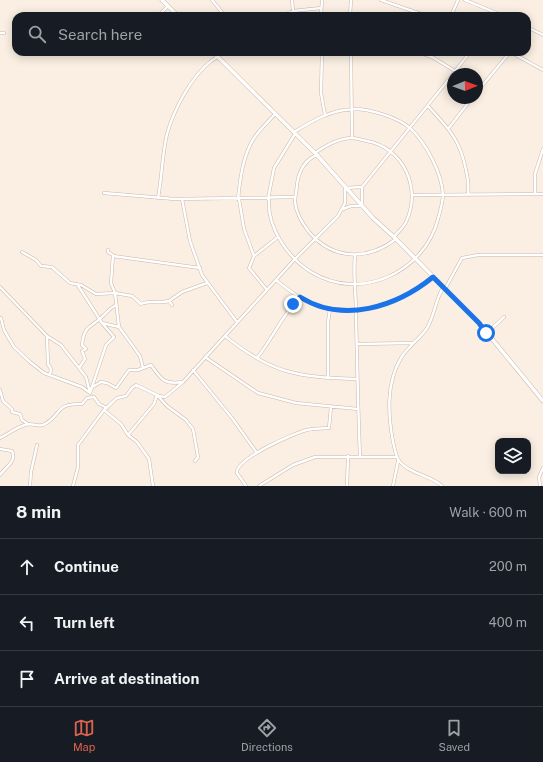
<!DOCTYPE html>
<html lang="en">
<head>
<meta charset="utf-8">
<style>
  :root { --surface:#171b24; --page:#20242c; --text:#f1f3f6; --muted:#9ea1a6; --line:#363941; --accent:#dd634f }
  body { margin:0; font-family:"Public Sans",sans-serif; background:var(--page); color:var(--text) }
  .controls { position:absolute; right:12px; bottom:12px; display:grid; overflow:hidden; border-radius:8px; box-shadow:0 2px 10px #0003 }
  .controls button { width:36px; height:36px; display:grid; place-items:center; padding:0; border:0; border-bottom:1px solid var(--line); background:var(--surface); color:var(--text); font:20px sans-serif }
  .compass { position:absolute; left:447px; top:68px; width:36px; height:36px; border-radius:50%; background:var(--surface); box-shadow:0 2px 10px #0003; rotate:89deg }
  .stop { position:absolute; width:12px; height:12px; margin:-9px; border:3px solid #1a73e8; border-radius:50%; background:#fff }
  .stop.end { background:#1a73e8; border-color:#fff; box-shadow:0 1px 4px #0008 }
  .list { margin:0; padding:0; list-style:none }
  h2 { display:flex; justify-content:space-between; align-items:center; height:52px; margin:0; padding:0 16px; font-size:17px }
  h2 small { font-size:13px; font-weight:400; color:var(--muted) }
  .list li { display:grid; grid-template-columns:26px 1fr auto; gap:12px; align-items:center; box-sizing:border-box; height:56px; padding:0 16px; border-top:1px solid var(--line) }
  .list b { display:block; font-size:15px; white-space:nowrap }
  .list em { font-size:13px; font-style:normal; color:var(--muted) }
  .icon { flex:none; width:22px; height:22px; fill:none; stroke:currentColor; stroke-width:2; stroke-linecap:round; stroke-linejoin:round }
  .map { position:relative; flex:none; width:543px; height:486px; overflow:hidden }
  .search { position:absolute; background:var(--surface); box-shadow:0 2px 10px #0003; left:12px; right:12px; top:12px; height:44px; display:flex; align-items:center; gap:10px; box-sizing:border-box; padding:0 14px; border-radius:12px; color:var(--muted); font-size:15px }
  .sheet { height:220px; background:var(--surface) }
  nav { display:flex; justify-content:space-around; align-items:center; box-sizing:border-box; height:56px; border-top:1px solid var(--line); background:var(--surface); font-size:11px; color:var(--muted) }
  nav a { display:grid; justify-items:center; gap:2px }
  nav .on { color:var(--accent) }
  .map>svg:first-child { display:block }
</style>
</head>
<body>
<div class="map">
<svg width="543" height="486" viewBox="0 0 543 486">
  <rect width="100%" height="100%" fill="#faefe2"/>
  <g fill="none" stroke-linecap="round" stroke-linejoin="round">
    <g stroke="#cab6aa" stroke-width="3.5">
      <path id="street" d="M212,0l13,16
        M292,0l1,11
        M381,0l46,16
        M465,0l39,16
        M158,16l10,-10
        M281,16l12,-5 28,-3
        M321,16l1,-16
        M350,16l1,-16
        M451,16l7,-16
        M527,27l16,8
        M0,33h4
        M322,52l-1,41 4,22
        M351,52l1,86
        M418,52l14,5 23,14
        M510,52l33,18
        M453,74l17,-22
        M477,92l33,-40
        M428,106c20,22 32,33 38,64 2,8 3,16 2,25
        M448,129l24,-31
        M315,153c10,-7 24,-15 37,-15 4,0 10,2 15,3 37,7 55,48 39,81 -3,6 -8,10 -12,15
        M317,155c-13,5 -18,16 -20,29 0,5 -2,12 -2,18 1,11 7,21 14,30 24,28 58,29 87,7
        M104,193l71,6 120,-2
        M535,194v-20l8,-25
        M413,195l130,-1
        M158,198c4,-21 4,-43 9,-64 7,-25 24,-57 44,-73 5,-3 9,-6 13,-9
        M182,199l8,42 12,34 35,47
        M238,199c2,-20 5,-44 16,-61 6,-9 14,-16 21,-24
        M239,199l5,30 10,27 -5,12 18,22
        M268,199l6,-31 21,-34
        M269,199c-2,28 18,58 42,73 49,30 113,1 127,-53 2,-8 5,-17 5,-24 -1,-22 -17,-52 -33,-67 -13,-11 -40,-19 -57,-19 -22,1 -41,12 -59,23
        M343,209l8,-3h11v-19
        M108,250v2l5,3 -2,28 4,10 17,3 9,8c9,-4 18,0 28,-3l3,4
        M22,252l14,8 5,6 11,1 18,16 11,2 15,9 19,-1 4,34 21,29 3,12
        M355,255c-2,20 1,38 1,58 1,48 2,95 4,143
        M113,256l87,12
        M254,256l24,-19
        M276,280c12,10 27,21 42,26 40,13 84,-4 115,-29
        M77,284l25,39 17,4
        M0,287l47,49 1,28 3,5 -1,6
        M445,289l17,-31 16,-3h65
        M169,301l13,-9 25,-9
        M1,318l3,12 10,17 16,15 14,11 38,14 8,6
        M487,333l17,-16
        M47,336l14,9 25,32 4,16
        M225,336c47,38 73,41 131,43
        M357,344l56,-1
        M205,357l53,36 38,10 62,6
        M257,358c16,-20 25,-43 43,-61
        M79,368l6,-9 -3,-8 4,-2 -4,-4c2,-21 10,-17 22,-30 4,-4 6,-7 12,-10
        M193,370l39,48 25,35
        M328,378v-56l2,-13
        M91,388l10,-6 6,1 9,5 13,-18h9l13,-5c10,14 13,20 31,17
        M0,390l3,11 9,8v3l8,2 2,6 6,4
        M90,393l16,-48 8,-8 -12,-14
        M104,410l17,14 7,11 9,7 12,17 4,27
        M128,435l26,-31 3,-9 10,11 19,14 7,9 5,28 -3,4
        M0,438c8,-4 17,-11 25,-13 6,-3 12,2 18,0 19,-9 11,-22 39,-21l5,-6 7,-1 5,7 8,4
        M0,449l12,2c5,11 -7,16 -12,24
        M30,486l1,-14 6,-27
        M73,486l5,-19v-22l26,-35 13,-12 9,-2 6,-8 4,-3 23,11 6,1 18,-15 112,-123 43,-43 7,-13v-15l17,-1 91,-113
        M246,486l-9,-13c-2,-14 57,-40 70,-43 8,-2 15,-1 22,-2l2,-21
        M259,486l34,-21 22,-8h82
        M347,486l1,-30
        M393,486l5,-25
        M442,486c-12,-11 -32,-12 -42,-24 -5,-6 -5,-14 -7,-20 -5,-28 -7,-59 8,-84 7,-12 19,-19 26,-30 8,-13 8,-28 16,-40
        M540,486l-1,-9 4,-9"/>
    </g>
    <g stroke="#cfb8aa" stroke-width="4.5">
      <path id="secondary" d="M162,0l16,16
        M213,52l104,103 56,63 21,19 85,86 64,78"/>
    </g>
    <use href="#street" stroke="#fff" stroke-width="2.5"/>
    <use href="#secondary" stroke="#fff" stroke-width="3.5"/>
  </g>
  <g fill="none" stroke-linecap="round" stroke-linejoin="round">
    <path stroke="#1a73e8" stroke-width="5" d="M293,304l7,-7c43,27 96,10 133,-20l46,46 7,10"/>
  </g>
</svg>
<div class="controls">
<button><svg class="icon" aria-label="layers" viewBox="0 0 24 24"><path d="M12 4l9 5-9 5-9-5zM3 14l9 5 9-5"/></svg></button>
</div>
<svg class="compass" viewBox="-18 -18 36 36"><path d="M0-13l5 13h-10z" fill="#e53935"/><path d="M0 13l5-13h-10z" fill="#9ea1a6"/></svg>
<div class="stop" style="left:486px;top:333px"></div>
<div class="stop end" style="left:293px;top:304px"></div>
<div class="search"><svg class="icon" aria-label="search" viewBox="0 0 24 24"><circle cx="10" cy="10" r="6"/><path d="M15 15l6 6"/></svg>Search here</div>
</div>
<section class="sheet">
<h2>8 min<small>Walk · 600 m</small></h2>
<ul class="list">
<li><svg class="icon" aria-label="ahead" viewBox="0 0 24 24"><path d="M12 20V5M6 11l6-6 6 6"/></svg><div><b>Continue</b></div><em>200 m</em></li>
<li><svg class="icon" aria-label="left" viewBox="0 0 24 24"><path d="M17 20v-9H6M10 6l-5 5 5 5"/></svg><div><b>Turn left</b></div><em>400 m</em></li>
<li><svg class="icon" aria-label="arrive" viewBox="0 0 24 24"><path d="M6 21V4h12l-3 4 3 4H6"/></svg><div><b>Arrive at destination</b></div></li>
</ul>
</section>
<nav>
<a class="on"><svg class="icon" aria-label="map" viewBox="0 0 24 24"><path d="M3 6l6-2 6 2 6-2v14l-6 2-6-2-6 2zM9 4v14M15 6v14"/></svg>Map</a>
<a><svg class="icon" aria-label="directions" viewBox="0 0 24 24"><path d="M12 3l9 9-9 9-9-9zM9 14v-3h6M13 9l2 2-2 2"/></svg>Directions</a>
<a><svg class="icon" aria-label="saved" viewBox="0 0 24 24"><path d="M7 4h10v16l-5-4-5 4z"/></svg>Saved</a>
</nav>
</body>
</html>
